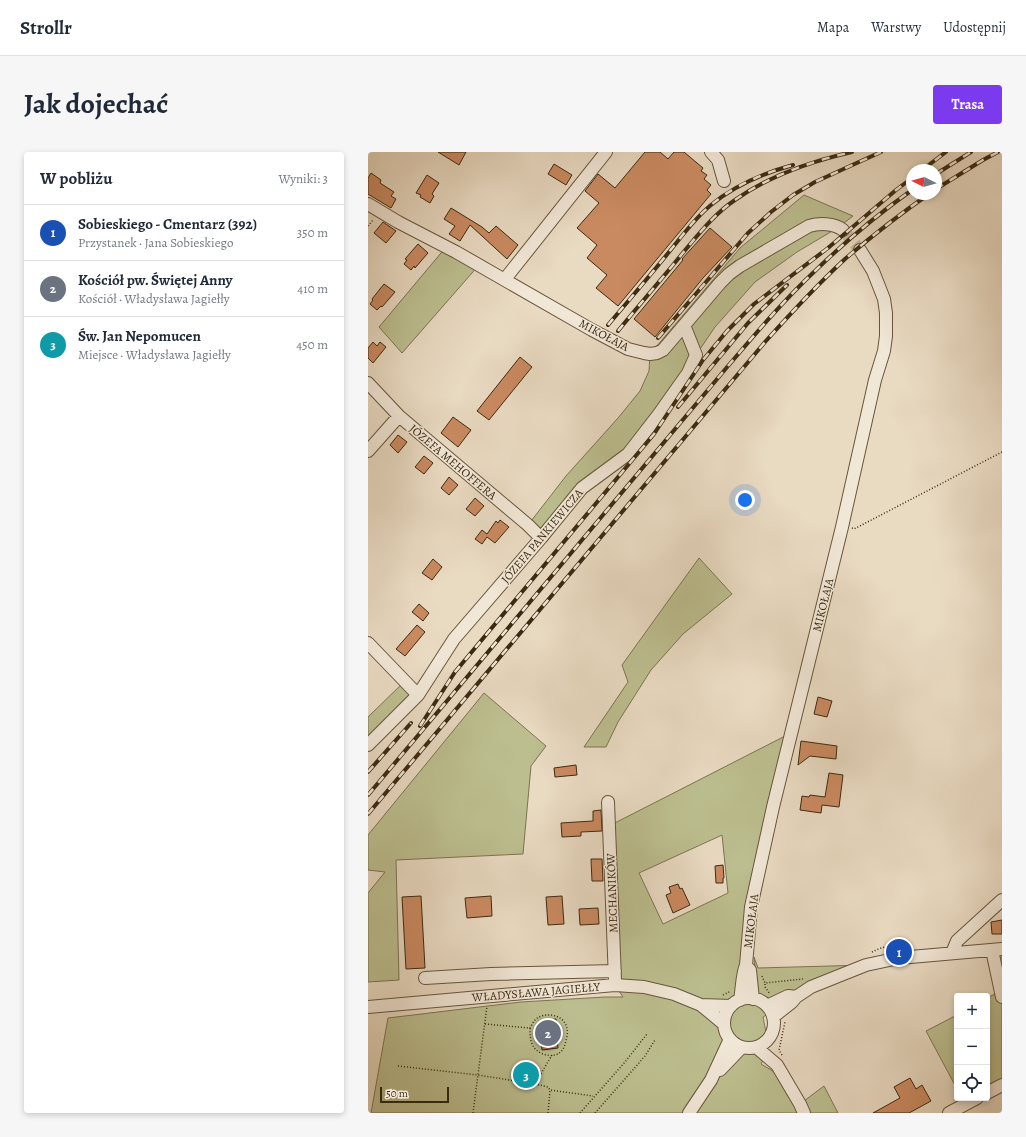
<!DOCTYPE html>
<html lang="pl">
<head>
<meta charset="utf-8">
<style>
  :root { --surface:#fff; --page:#f6f6f7; --text:#1f2937; --muted:#747a83; --line:#e0e1e3; --accent:#7c3aed }
  body { margin:0; font-family:Alegreya,serif; background:var(--page); color:var(--text) }
  .controls { position:absolute; right:12px; bottom:12px; display:grid; overflow:hidden; border-radius:4px; box-shadow:0 2px 6px #0003 }
  .controls button { width:36px; height:36px; display:grid; place-items:center; padding:0; border:0; border-bottom:1px solid var(--line); background:var(--surface); color:var(--text); font:20px sans-serif }
  .compass { position:absolute; left:538px; top:12px; width:36px; height:36px; border-radius:50%; background:var(--surface); box-shadow:0 2px 6px #0003; rotate:275deg }
  .scale { position:absolute; left:12px; bottom:10px; width:69px; box-sizing:border-box; padding-left:4px; border:2px solid #3c2a10; border-top:0; font-size:11px; line-height:14px; white-space:nowrap; color:#3c2a10; -webkit-text-stroke:3px #f1e7d7; paint-order:stroke }
  .you { position:absolute; left:377px; top:348px; width:14px; height:14px; margin:-10px; border:3px solid #fff; border-radius:50%; background:#1a73e8; box-shadow:0 0 0 6px #1a73e833 }
  .badge { display:grid; place-items:center; width:26px; height:26px; border-radius:50%; background:var(--accent); color:#fff; font-size:13px; font-weight:700 }
  .pin { position:absolute; translate:-50% -50%; border:2px solid #fff; box-shadow:0 1px 4px #0006 }
  .list { margin:0; padding:0; list-style:none }
  h2 { display:flex; justify-content:space-between; align-items:center; height:52px; margin:0; padding:0 16px; font-size:17px }
  h2 small { font-size:13px; font-weight:400; color:var(--muted) }
  .list li { display:grid; grid-template-columns:26px 1fr auto; gap:12px; align-items:center; box-sizing:border-box; height:56px; padding:0 16px; border-top:1px solid var(--line) }
  .list b { display:block; font-size:15px; white-space:nowrap }
  .list p { margin:0; font-size:13px; white-space:nowrap; color:var(--muted) }
  .list em { font-size:13px; font-style:normal; color:var(--muted) }
  .icon { flex:none; width:22px; height:22px; fill:none; stroke:currentColor; stroke-width:2; stroke-linecap:round; stroke-linejoin:round }
  .map { position:relative; flex:none; width:634px; height:961px; overflow:hidden; border-radius:4px }
  header { display:flex; align-items:center; gap:24px; box-sizing:border-box; height:56px; padding:0 20px; background:var(--surface); border-bottom:1px solid var(--line) }
  header strong { font-size:19px }
  nav { display:flex; gap:22px; margin-inline-start:auto; font-size:14px }
  .intro { display:flex; align-items:center; justify-content:space-between; box-sizing:border-box; height:96px; padding:0 24px }
  h1 { margin:0; font-size:28px }
  .button { padding:10px 18px; border-radius:4px; background:var(--accent); color:#fff; font-size:14px; font-weight:700 }
  main { display:flex; gap:24px; padding:0 24px }
  aside { flex:1; background:var(--surface); border-radius:4px; box-shadow:0 2px 6px #0003 }
  .map>svg:first-child { display:block }
</style>
</head>
<body>
<header>
<strong>Strollr</strong>
<nav><a>Mapa</a><a>Warstwy</a><a>Udostępnij</a></nav>
</header>
<div class="intro"><h1>Jak dojechać</h1><a class="button">Trasa</a></div>
<main>
<aside>
<h2>W pobliżu<small>Wyniki: 3</small></h2>
<ul class="list">
<li><span class="badge" style="background:#1a4fb4">1</span><div><b>Sobieskiego - Cmentarz (392)</b><p>Przystanek · Jana Sobieskiego</p></div><em>350 m</em></li>
<li><span class="badge" style="background:#6b7280">2</span><div><b>Kościół pw. Świętej Anny</b><p>Kościół · Władysława Jagiełły</p></div><em>410 m</em></li>
<li><span class="badge" style="background:#0f9aa8">3</span><div><b>Św. Jan Nepomucen</b><p>Miejsce · Władysława Jagiełły</p></div><em>450 m</em></li>
</ul>
</aside>
<div class="map">
<svg width="634" height="961" viewBox="0 0 634 961">
  <rect width="100%" height="100%" fill="#e9dac2"/>
  <filter id="stains"><feTurbulence type="fractalNoise" baseFrequency=".005" numOctaves="4"/><feColorMatrix values="0 0 0 0 .2 0 0 0 0 .09 0 0 0 0 .02 0 0 0 .5 -.17"/></filter>
  <radialGradient id="worn" r=".72"><stop offset=".6" stop-color="#630" stop-opacity="0"/><stop offset="1" stop-color="#630" stop-opacity=".3"/></radialGradient>
  <path fill="#bcbe8f" stroke="#7c7450" fill-rule="evenodd" d="M436,43l49,21 -14,11 -42,25 -42,30 -40,45 -19,28 -37,59 -118,124 -13,-13 38,-49 52,-58 22,-27 9,-20 1,-17 90,-106z
    M78,95l33,18 -77,88 -23,-26z
    M331,406l33,36 -49,40 -32,36 -33,52 -12,25h-22l44,-65 -6,-17z
    M37,529l13,14 -50,50v-28z
    M116,541l62,53 -15,20 -8,88 -127,6 3,120 -31,2v-89l17,-21 -17,-2v-35z
    M423,581l-18,74 -27,158 9,3 -1,-11 4,11 108,-3 -55,22 -48,30c3,15 7,33 -2,47l25,15 14,25 24,-18 14,27h-467l17,-95 133,-16 84,-5h18l-8,-12 -6,-159zM354,683l6,58 -65,31 -24,-51z
    M634,797v136l-15,8v-95l14,-7 -9,-41z
    M589,863v74l-31,-58z"/>
  <path fill="#ca8a61" stroke="#3c2a10" d="M70,0h28l-7,13z
    M277,0h15l8,7 6,-7h10l19,16 -2,3 6,4 -3,4 7,6 -4,5 4,4 -93,112 -22,-18 11,-13 -20,-17 10,-13 -20,-17 22,-25 -14,-12 13,-17 17,14z
    M186,12l18,11 -6,10 -18,-11z
    M3,21l10,7 -1,3 14,9 -3,4 5,3 -5,9 -23,-14v-16z
    M59,23l12,8 -7,11 2,2 -4,7 -10,-6 1,-2 -5,-2z
    M83,56l31,19 7,6 7,-7 22,19 -11,14 -37,-34 -10,16 -11,-7 6,-8 -11,-7z
    M15,70l13,9 -10,12 -12,-10z
    M342,76l22,19 -29,31 -48,59 -21,-18 49,-59 -1,-1z
    M50,92l10,9 -13,15 -1,-2 -3,4 -7,-6 3,-4 -2,-1z
    M16,132l11,8 -13,15 -1,-1 -4,4 -7,-6 3,-4 -1,-1z
    M5,190l4,4 3,-4 6,5 -13,16 -5,-5v-10z
    M152,205l12,10 -43,53 -12,-9z
    M85,265l18,13 -13,17 -17,-14z
    M30,283l9,7 -9,11 -8,-8z
    M56,304l9,7 -9,11 -9,-7z
    M81,325l9,8 -9,10 -8,-7z
    M107,346l9,8 -9,10 -9,-7z
    M132,368l9,7 -14,16 -8,-6 -5,7 -7,-5 7,-9 5,4 9,-13 2,2z
    M65,407l9,8 -10,13 -10,-7z
    M51,452l10,9 -6,8 -11,-9z
    M49,473l8,7 -20,24 -9,-7z
    M450,545l14,4 -5,16 -13,-3z
    M433,589l36,5 -1,13 -26,-3 -12,9z
    M208,613l1,10 -22,2 -1,-9z
    M461,621l14,2 -4,32 -17,-2 -1,8 -21,-3 2,-14 7,1 1,-2 15,2z
    M233,658l1,21 -21,1v4l-19,1 -1,-14 32,-2v-10z
    M223,707h11l1,22h-11z
    M355,713l1,13h-1v5h-7l-1,-17z
    M310,732l2,5 2,-1 8,17 -17,8 -7,-18 5,-2 -2,-6z
    M53,744l4,72 -19,1 -4,-72z
    M123,744l1,20 -25,2 -2,-20z
    M194,744l2,28 -16,1 -2,-28z
    M230,756l1,16 -19,1 -1,-16z
    M634,768v14h-10l-1,-12z
    M188,867v8h3l1,10h-3l1,11 -16,2 -1,-11 -5,1 -1,-11 5,-1v-7z
    M542,926l6,11 6,-4 9,16 -22,12h-36l27,-15 -6,-11z"/>
  <g fill="none" stroke-linecap="round" stroke-linejoin="round">
    <path stroke="#c6b79e" stroke-width="12" stroke-dasharray="12 6" stroke-linecap="butt" d="M475,78l17,20"/>
    <g stroke="#67563c" stroke-width="14">
      <path id="minor" d="M343,0l7,8 6,21
        M0,52l30,18 58,30 136,78 36,19 16,4 6,1 7,-1 6,-3 57,-67 9,-9 11,-8 69,-40c10,-3 25,-3 34,4
        M137,127l101,-127
        M0,231l31,33 129,109 13,13
        M0,299l31,-35
        M0,491l50,52
        M0,593l50,-50 36,-56 87,-101 41,-50 46,-34 31,-40 19,-27 10,-14 8,-18 -12,-30
        M240,650l7,178
        M624,798l10,47
        M584,801l5,-12 45,-41
        M380,816l2,2 3,29
        M57,826l66,-4 124,-3
        M356 871a25 25 0 1 1 50 0a25 25 0 1 1-50 0Z
        M372,848c2,-11 2,-26 6,-35l5,-58 22,-100 69,-280 33,-147 9,-29 2,-15v-23l-2,-14 -11,-28 -13,-21
        M333,853l30,1
        M399,854l21,-10 8,1
        M0,855l247,-22 29,2 30,7 27,11 23,19
        M405,865l19,-15 4,-5 15,-10 55,-22 33,-7 103,-9
        M388,895l21,18 23,39 4,9
        M352,918l22,-23
        M619,941l15,-8
        M321,961l22,-33 19,-41
        M581,961l28,-15"/>
    </g>
    <path stroke="#3c2a10" stroke-width="1.5" stroke-dasharray="1 2" stroke-linecap="butt" d="M0,74l5,-6
      M484,376l2,1 148,-77
      M504,800c12,-6 27,-10 40,-6
      M394,824l3,7 38,-4
      M397,832v3l5,7
      M355,843l8,-4
      M117,872l45,4c1,-2 3,-6 5,-8 9,-9 30,-6 32,9 1,3 0,8 -1,12 -2,7 -4,12 -11,14 -7,2 -18,-2 -22,-9 -3,-5 -3,-12 -3,-18
      M414,903l-3,-5 6,-28
      M30,914l80,9 57,9 17,-29
      M167,932l13,3 2,3 43,6
      M105,961l14,-107
      M180,961l2,-23
      M212,961l45,-51 22,-28
      M227,961l50,-57 10,-16"/>
    <use href="#minor" stroke="#f1e7d7" stroke-width="12"/>
    <g stroke="#3c2a10" stroke-width="4">
      <path id="rail" d="M554,18l24,-18
        M568,22l35,-22
        M568,37l47,-29 15,-8
        M240,173c20,-24 41,-48 61,-73 13,-16 26,-34 42,-47 24,-20 53,-32 82,-40
        M250,179c21,-26 43,-51 64,-77 16,-19 32,-40 53,-54 34,-24 77,-39 117,-48
        M290,186l90,-105 23,-21 22,-17 22,-13 66,-30
        M310,255l70,-84 39,-38
        M52,574l35,-54 199,-238 49,-74 24,-29 27,-27 74,-56 68,-58 16,-12
        M0,620l43,-49
        M0,643l360,-429c28,-33 56,-66 88,-96 30,-29 62,-56 96,-80
        M0,662l397,-472c26,-29 52,-57 80,-83 27,-23 55,-45 84,-65"/>
    </g>
    <use href="#rail" stroke="#f1e7d7" stroke-width="2.5" stroke-dasharray="8" stroke-linecap="butt"/>
  </g>
  <g text-anchor="middle" dominant-baseline="central" stroke-width="3" stroke-linejoin="round" paint-order="stroke">
    <g font-size="12" fill="#3c2a10" stroke="#f1e7d7">
      <text transform="translate(236 183) rotate(28)">MIKOŁAJA</text>
      <text transform="translate(85 310) rotate(40)">JÓZEFA MEHOFFERA</text>
      <text transform="translate(174 384) rotate(-50)">JÓZEFA PANKIEWICZA</text>
      <text transform="translate(455 453) rotate(-76)">MIKOŁAJA</text>
      <text transform="translate(244 741) rotate(-92)">MECHANIKÓW</text>
      <text transform="translate(383 769) rotate(-83)">MIKOŁAJA</text>
      <text transform="translate(168 840) rotate(-5)">WŁADYSŁAWA JAGIEŁŁY</text>
    </g>
  </g>
  <rect width="100%" height="100%" filter="url(#stains)"/>
  <rect width="100%" height="100%" fill="url(#worn)"/>
</svg>
<div class="controls">
<button>+</button>
<button>−</button>
<button><svg class="icon" aria-label="locate" viewBox="0 0 24 24"><circle cx="12" cy="12" r="6"/><path d="M12 2v4M12 18v4M2 12h4M18 12h4"/></svg></button>
</div>
<svg class="compass" viewBox="-18 -18 36 36"><path d="M0-13l5 13h-10z" fill="#e53935"/><path d="M0 13l5-13h-10z" fill="#747a83"/></svg>
<div class="scale">50 m</div>
<div class="you"></div>
<div class="pin badge" style="left:531px;top:800px;background:#1a4fb4">1</div>
<div class="pin badge" style="left:180px;top:881px;background:#6b7280">2</div>
<div class="pin badge" style="left:158px;top:923px;background:#0f9aa8">3</div>
</div>
</main>
</body>
</html>
